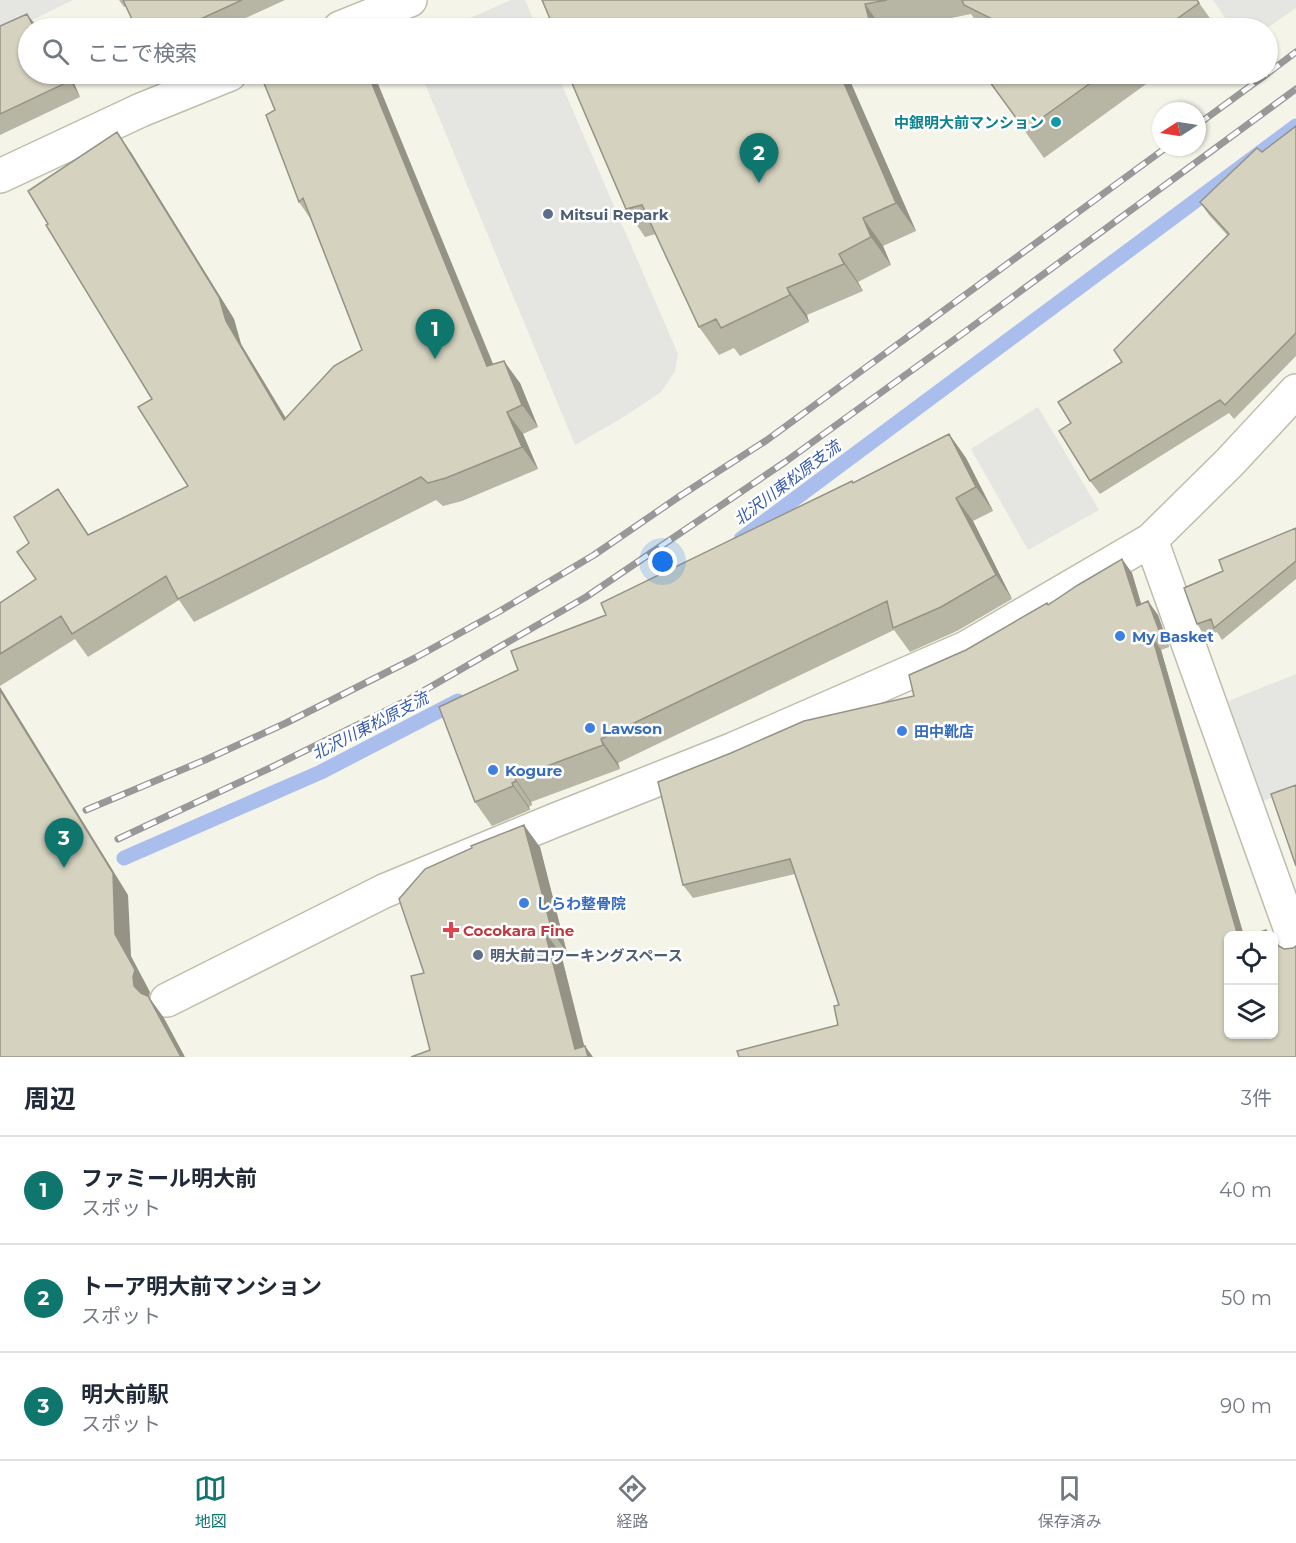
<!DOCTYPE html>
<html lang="ja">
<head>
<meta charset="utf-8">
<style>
  :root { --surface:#fff; --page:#f6f6f7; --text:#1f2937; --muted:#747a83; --line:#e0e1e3; --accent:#0f766e }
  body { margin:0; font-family:Montserrat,"Noto Sans JP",sans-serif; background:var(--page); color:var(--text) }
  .controls { position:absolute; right:18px; bottom:18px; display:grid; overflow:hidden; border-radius:9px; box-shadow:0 2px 4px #0004 }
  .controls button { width:54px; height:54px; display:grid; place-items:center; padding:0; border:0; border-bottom:2px solid var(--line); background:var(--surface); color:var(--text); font:30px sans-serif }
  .compass { position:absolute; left:1152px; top:102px; width:54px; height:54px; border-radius:50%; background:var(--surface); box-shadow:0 2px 4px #0004; rotate:258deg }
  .you { position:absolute; left:663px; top:562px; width:21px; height:21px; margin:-15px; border:4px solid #fff; border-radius:50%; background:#1a73e8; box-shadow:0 0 0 9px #1a73e833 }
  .badge { display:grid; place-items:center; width:39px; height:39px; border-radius:50%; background:var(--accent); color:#fff; font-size:20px; font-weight:700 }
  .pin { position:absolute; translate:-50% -50px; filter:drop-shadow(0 2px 3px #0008) }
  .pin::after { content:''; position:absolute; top:32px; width:21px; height:18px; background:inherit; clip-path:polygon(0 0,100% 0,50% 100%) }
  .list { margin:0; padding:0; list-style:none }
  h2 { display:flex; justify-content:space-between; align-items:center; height:78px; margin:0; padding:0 24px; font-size:26px }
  h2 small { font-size:20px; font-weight:400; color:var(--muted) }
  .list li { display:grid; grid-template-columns:39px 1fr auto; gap:18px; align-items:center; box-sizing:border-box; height:108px; padding:0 24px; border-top:2px solid var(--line) }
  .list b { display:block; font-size:22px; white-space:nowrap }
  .list p { margin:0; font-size:20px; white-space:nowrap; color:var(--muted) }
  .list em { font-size:20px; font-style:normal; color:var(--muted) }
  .icon { flex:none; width:33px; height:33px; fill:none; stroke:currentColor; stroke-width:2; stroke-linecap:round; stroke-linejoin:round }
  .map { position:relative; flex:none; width:1296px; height:1057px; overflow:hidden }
  .search { position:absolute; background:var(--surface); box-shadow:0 2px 4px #0004; left:18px; right:18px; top:18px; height:66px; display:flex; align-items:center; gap:15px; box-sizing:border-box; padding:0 21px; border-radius:33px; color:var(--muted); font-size:22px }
  .sheet { height:402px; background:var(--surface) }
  nav { display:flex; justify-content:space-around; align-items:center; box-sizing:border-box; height:84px; border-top:2px solid var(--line); background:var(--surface); font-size:16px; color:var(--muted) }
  nav a { display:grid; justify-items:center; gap:3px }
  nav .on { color:var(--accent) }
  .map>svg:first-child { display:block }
</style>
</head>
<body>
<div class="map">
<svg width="1296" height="1057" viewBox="0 0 1296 1057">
  <rect width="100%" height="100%" fill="#f4f4e9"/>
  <path fill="#e5e5e1" d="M0,0h73l-73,36z
    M511,0h14l12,28h-90z
    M1213,0h83v8l-29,20h-35z
    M421,74h136l121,280 -3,17 -14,21 -39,26 -47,27z
    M1038,407l61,103 -71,40 -57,-101z
    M1296,674v114l-35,14 -35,-100z"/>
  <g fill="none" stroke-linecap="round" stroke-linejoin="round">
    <path stroke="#a9beed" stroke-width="15" d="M741,539l555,-413
      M124,858l197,-86 137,-71"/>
    <g stroke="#bfbeac" stroke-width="36">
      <path id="minor" d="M340,28l70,-28
        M0,176l141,-66 89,-36
        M1151,540l145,404
        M167,1000l217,-109 169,-70 181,-72 232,-101 185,-108 79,-78 66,-71"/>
    </g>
    <use href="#minor" stroke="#fff" stroke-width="33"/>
    <g stroke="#989898" stroke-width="7">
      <path id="rail" d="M1268,73l28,-21
        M1197,125l70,-51
        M86,810l119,-50 81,-37 129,-65 85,-47 94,-56 86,-59 87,-56 400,-293
        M118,839l152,-71 136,-67 180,-104 199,-135 188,-136 323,-237"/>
    </g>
    <use href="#rail" stroke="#fff" stroke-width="4.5" stroke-dasharray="14" stroke-linecap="butt"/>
  </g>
  <path fill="#b7b5a4" d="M119,0h166l-61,28h-88l-10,-22 -2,1z
    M542,0h655l20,28h-236l-10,-14 -69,14h-348z
    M0,26l28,2 42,46 10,23 -80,38z
    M568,74h279l69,157 -33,15 8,19 -33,17 5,9 -56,24 2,7 -69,34 -6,-8 -15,7 -20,-28 -43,-93 -11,3 -19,-28z
    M984,74h176l-116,84z
    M266,115l227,249 27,19 18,44 -15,7 15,35 -76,32 -19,5 -7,-6 -242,122 -15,-22 -91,57 -13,-18 -75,47v-83l36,-24 -7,-36 29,-54 31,46 99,-49 -36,-87 -35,-267 15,22 102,165 7,25 45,74 76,-68 -52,-132 -11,-16z
    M1296,126v230l-62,63 -5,-6 -129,81 -10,-13 -19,-58 157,-187 -19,-21 -9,-13z
    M949,434l17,24 27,53 -20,10 39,78 -55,32 -47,21 -16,-22 -276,133 2,6 -89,33 1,3 -3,2 1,3 -38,16 -17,-24 43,-132 88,-55 247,-132z
    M1296,528v51l-74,61 -5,-8 -12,4 -8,-12 26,-53z
    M1122,559l10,14 9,31 17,11 11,32 -8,3 83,286h-16l49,10 7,3 9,-1 3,109 -458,-32 1,-20 -44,-131 -102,24 -10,-13 231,-189 52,-46 82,-46z
    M540,847l27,106 -6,1 23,92 -154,4 -6,-77z"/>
  <path fill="#959386" d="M865,4l17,24h-8l-4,-5z
    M27,14l11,14h-4z
    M66,74h4l10,23 -10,-16z
    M368,74h6l129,314 -16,-22z
    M840,74h7l69,157 -20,-28z
    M117,132l15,22 102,165 7,25 59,98 -16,-22 -58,-99z
    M863,218l20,28 8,19 -20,-28z
    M839,254l19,28 5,9 -19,-27z
    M787,288l20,27 2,7 -19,-27z
    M504,361l16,22 18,44 -16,-22z
    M507,412l16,22 15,35 -16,-22z
    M949,434l17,24 27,53 -17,-24z
    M58,489l16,23 29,46z
    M956,498l17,23 39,78 -16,-24z
    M1122,559l10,14 14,47 -9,-14z
    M1148,601l10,14 11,32 -9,-14z
    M1152,636l9,14 83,286h-6z
    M0,687l128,208 3,61 19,36 -1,5 15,21 21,39h-4l-31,-49 -16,-22 -19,-52 -115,-244z
    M601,739l17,24 2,6 -17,-24z
    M515,778l16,24 1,3 -16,-24z
    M512,783l17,24 1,3 -17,-24z
    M524,825l16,22 27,106 -15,-22z
    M545,932l16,22 26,103 -12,-8z
    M585,1046l8,11h-5z"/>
  <path fill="#d5d2bf" stroke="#959386" stroke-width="1.5" d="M123,0h119l-61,28h-45z
    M542,0h345l-22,4 5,19 -37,5h-279z
    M962,0h235l2,3 -35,25h-154l-46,-23z
    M27,14l7,14h-6v46h38l4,7 -70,33v-88z
    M281,74h87l119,292 17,-5 18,44 -15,7 15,35 -76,31 -18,5 -7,-6 -243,122 -12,-23 -94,58 -11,-18 -61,38v-51l36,-24 -19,-27 12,-9 -15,-26 44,-28 30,46 100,-49 -50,-79 14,-8 -106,-174 2,-1 -20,-33 89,-59 102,165 7,24 58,99 50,-54 28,-16 -59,-152 -4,4 -33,-87 9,-5 -12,-29z
    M568,74h272l56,129 -33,15 8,19 -32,17 5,10 -57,24 3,7 -69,33 -5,-9 -17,8 -57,-122 -16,4z
    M984,74h119l-78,56z
    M1296,126v207l-71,72 -5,-5 -130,81 -31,-50 12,-8 -13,-21 64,-40 -8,-12 115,-116 -29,-32 57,-54 5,4z
    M949,434l27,53 -20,11 40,77 -55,32 -48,21 -6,-27 -286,138 2,6 -88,33 1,3 -4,2 1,3 -38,16 -36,-95 79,-37 -7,-19 95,-36 -5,-12 251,-122 1,2z
    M1296,528v33l-82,67 -3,-9 -14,5 -13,-36 39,-17 -4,-11z
    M1122,559l15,47 11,-5 12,32 -8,3 86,300h-10v99h46v-92l10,6 9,-1 3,-2v111h-557l-2,-6 101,-26 -4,-19 5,-1 -49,-146 -107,26 -25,-103 73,-29 73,-32 110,-25 -5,-21 57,-25 81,-47 1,2 30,-20z
    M0,690l113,183 2,61 20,36 -2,7 1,9 7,7 7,3 33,61h-181z
    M1296,785v81l-25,-72z
    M524,825l28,106 -7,1 30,117 10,-3 3,11h-177l19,-7 -19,-74 13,-3 -25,-74 26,-30 47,-21 -1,-2z
    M1266,930l3,6h-19z"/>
  <circle fill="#0f9aa8" stroke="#fff" stroke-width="2" cx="1056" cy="122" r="6"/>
  <g fill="#5c6f8a" stroke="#fff" stroke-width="2">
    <circle cx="548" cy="214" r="6"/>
    <circle cx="478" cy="955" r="6"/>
  </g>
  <g fill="#3f7fe0" stroke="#fff" stroke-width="2">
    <circle cx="1120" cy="636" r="6"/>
    <circle cx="590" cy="728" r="6"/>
    <circle cx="902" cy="731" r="6"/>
    <circle cx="493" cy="770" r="6"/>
    <circle cx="524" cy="903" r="6"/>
  </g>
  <path fill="#e0444e" stroke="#fff" stroke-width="2" d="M448 921h6v6h6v6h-6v6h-6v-6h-6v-6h6z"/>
  <g text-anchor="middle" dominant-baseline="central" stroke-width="5" stroke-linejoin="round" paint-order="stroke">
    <g font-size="15" font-weight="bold" fill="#0d838f" stroke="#fff" text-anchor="end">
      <text x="1044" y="122">中銀明大前マンション</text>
    </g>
    <g font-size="15" font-weight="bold" fill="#4e5e75" stroke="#fff" text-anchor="start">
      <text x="560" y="214">Mitsui Repark</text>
      <text x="490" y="955">明大前コワーキングスペース</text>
    </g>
    <g font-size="15" font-weight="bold" fill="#366cbe" stroke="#fff" text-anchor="start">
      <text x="1132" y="636">My Basket</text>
      <text x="602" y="728">Lawson</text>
      <text x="914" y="731">田中靴店</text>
      <text x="505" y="770">Kogure</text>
      <text x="536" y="903">しらわ整骨院</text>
    </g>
    <g font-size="15" font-weight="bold" fill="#be3a42" stroke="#fff" text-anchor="start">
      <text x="463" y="930">Cocokara Fine</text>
    </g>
    <g font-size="16" font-style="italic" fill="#365aae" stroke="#fff">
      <text transform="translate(787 483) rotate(-37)">北沢川東松原支流</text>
      <text transform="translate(370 726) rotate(-27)">北沢川東松原支流</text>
    </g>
  </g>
</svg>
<div class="controls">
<button><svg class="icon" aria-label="locate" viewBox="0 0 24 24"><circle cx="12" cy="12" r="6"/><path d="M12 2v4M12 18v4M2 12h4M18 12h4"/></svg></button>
<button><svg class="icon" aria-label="layers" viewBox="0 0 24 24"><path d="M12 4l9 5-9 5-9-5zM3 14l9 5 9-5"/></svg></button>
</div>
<svg class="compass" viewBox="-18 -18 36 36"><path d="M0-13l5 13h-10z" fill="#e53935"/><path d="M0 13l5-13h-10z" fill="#747a83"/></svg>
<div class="you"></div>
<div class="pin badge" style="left:435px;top:359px">1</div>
<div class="pin badge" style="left:759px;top:183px">2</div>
<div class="pin badge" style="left:64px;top:868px">3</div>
<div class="search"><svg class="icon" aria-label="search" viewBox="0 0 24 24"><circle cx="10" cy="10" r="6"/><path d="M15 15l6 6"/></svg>ここで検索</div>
</div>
<section class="sheet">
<h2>周辺<small>3件</small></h2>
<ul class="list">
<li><span class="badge">1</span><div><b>ファミール明大前</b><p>スポット</p></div><em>40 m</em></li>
<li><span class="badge">2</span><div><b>トーア明大前マンション</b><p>スポット</p></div><em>50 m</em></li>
<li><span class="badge">3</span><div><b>明大前駅</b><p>スポット</p></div><em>90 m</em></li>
</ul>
</section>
<nav>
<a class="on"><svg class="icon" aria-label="map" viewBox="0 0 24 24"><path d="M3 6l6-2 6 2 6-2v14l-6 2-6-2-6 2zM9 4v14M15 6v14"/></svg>地図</a>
<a><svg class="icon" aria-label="directions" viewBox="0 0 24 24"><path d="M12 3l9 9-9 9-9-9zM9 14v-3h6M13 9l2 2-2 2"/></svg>経路</a>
<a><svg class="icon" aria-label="saved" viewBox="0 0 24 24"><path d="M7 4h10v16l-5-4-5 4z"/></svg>保存済み</a>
</nav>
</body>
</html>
